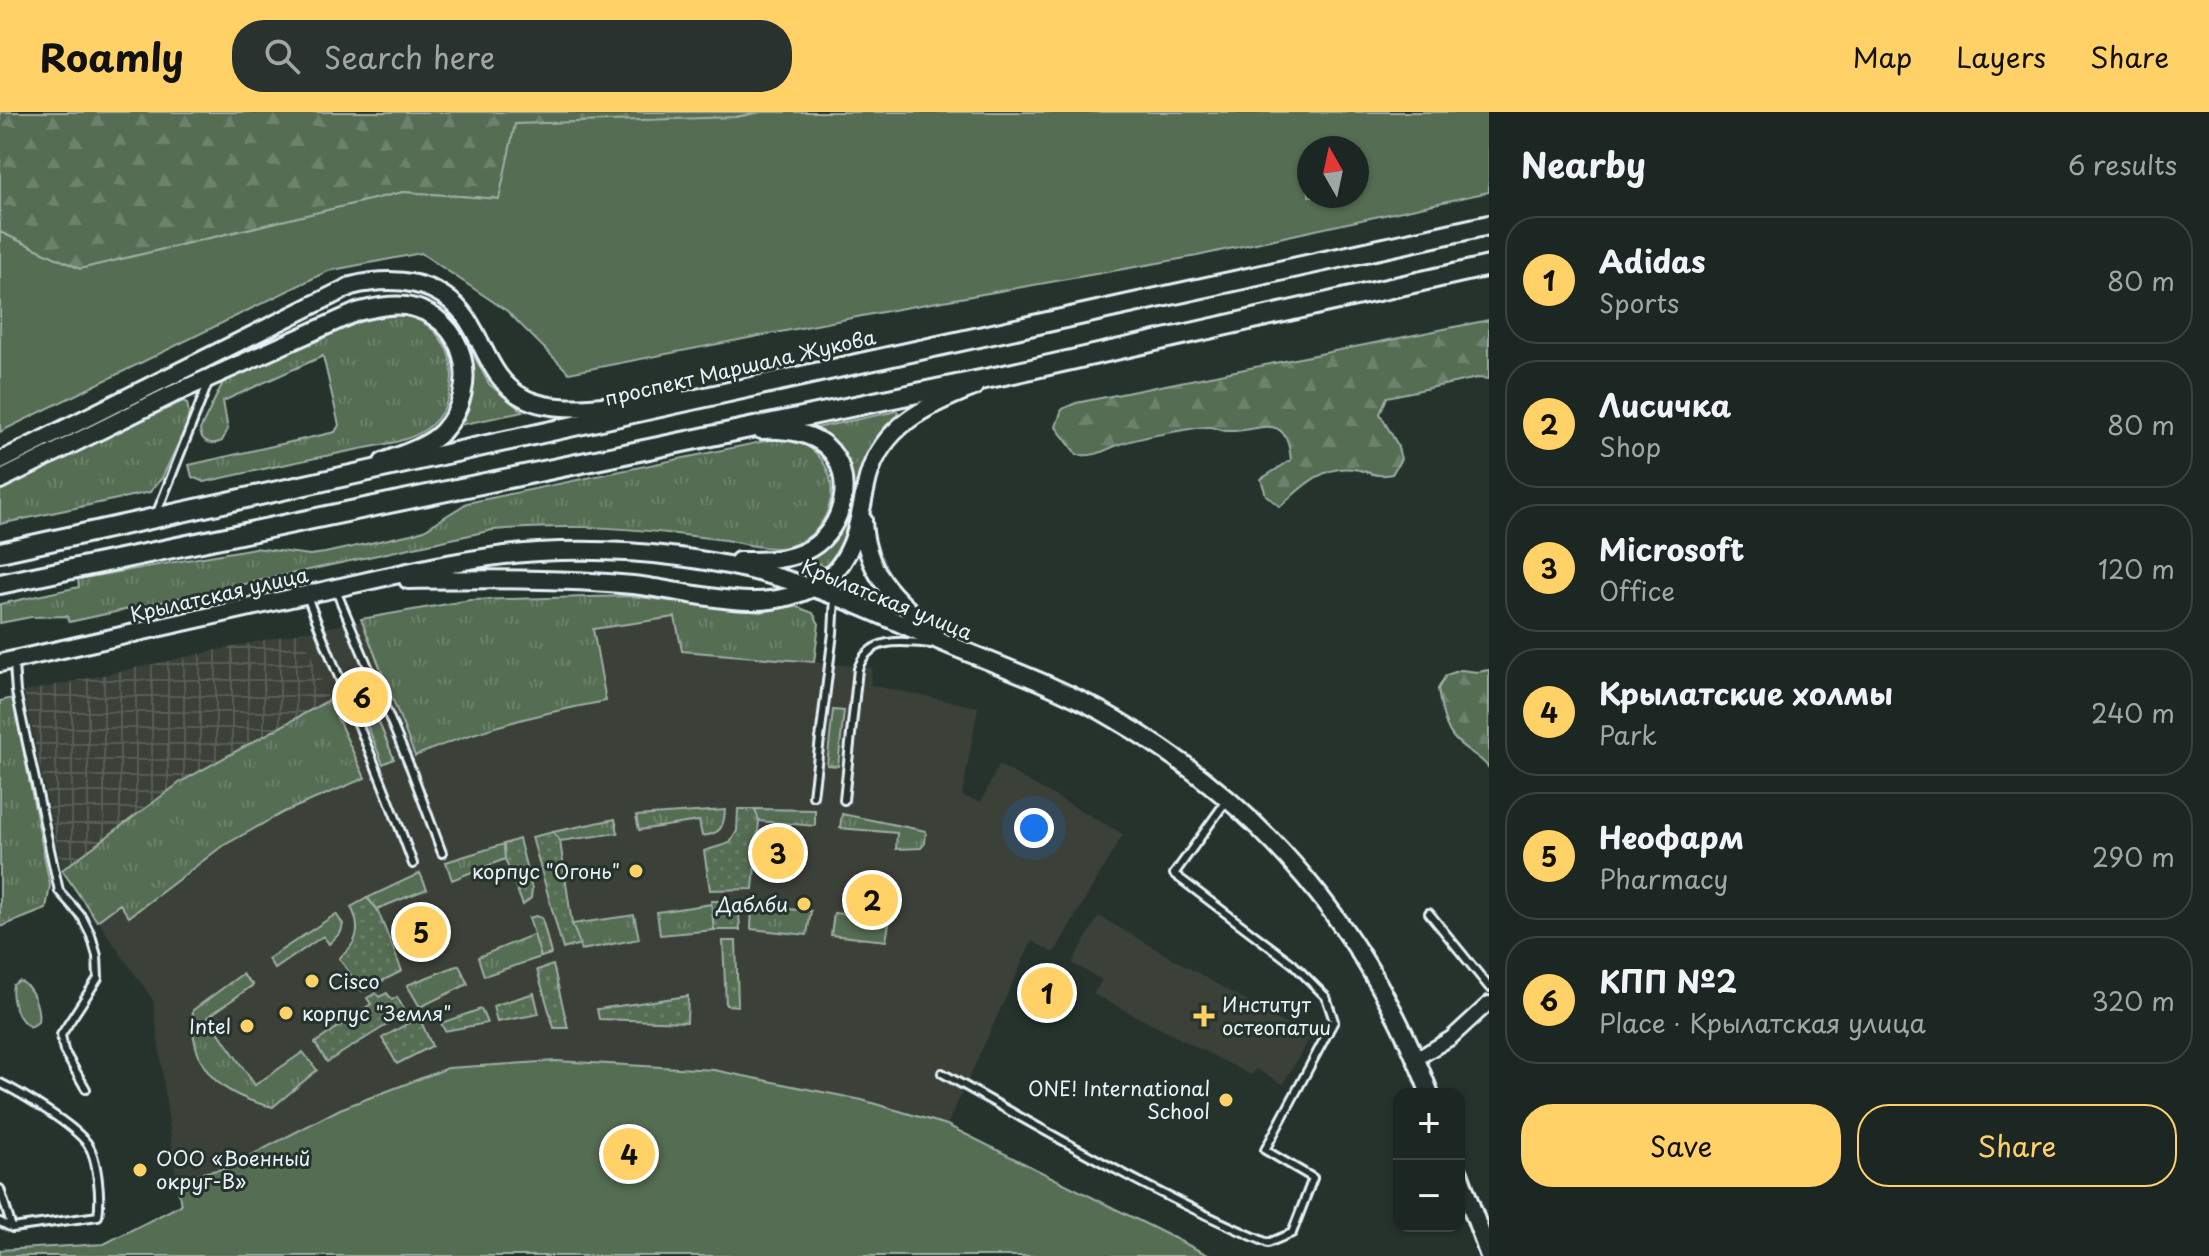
<!DOCTYPE html>
<html lang="en">
<head>
<meta charset="utf-8">
<style>
  :root { --surface:#1c2622; --page:#29322f; --text:#f1f3f6; --muted:#a0a5a5; --line:#3a4340; --accent:#ffd166 }
  body { margin:0; font-family:"Playpen Sans",sans-serif; background:var(--page); color:var(--text) }
  .controls { position:absolute; right:24px; bottom:24px; display:grid; overflow:hidden; border-radius:16px; box-shadow:0 2px 6px #0004 }
  .controls button { width:72px; height:72px; display:grid; place-items:center; padding:0; border:0; border-bottom:2px solid var(--line); background:var(--surface); color:var(--text); font:40px sans-serif }
  .compass { position:absolute; left:1297px; top:24px; width:72px; height:72px; border-radius:50%; background:var(--surface); box-shadow:0 2px 6px #0004; rotate:351deg }
  .you { position:absolute; left:1034px; top:716px; width:28px; height:28px; margin:-20px; border:6px solid #fff; border-radius:50%; background:#1a73e8; box-shadow:0 0 0 12px #1a73e833 }
  .badge { display:grid; place-items:center; width:52px; height:52px; border-radius:50%; background:var(--accent); color:#111; font-size:26px; font-weight:700 }
  .pin { position:absolute; translate:-50% -50%; border:4px solid #fff; box-shadow:0 2px 8px #0006 }
  .list { margin:0; padding:0; list-style:none }
  h2 { display:flex; justify-content:space-between; align-items:center; height:104px; margin:0; padding:0 32px; font-size:34px }
  h2 small { font-size:26px; font-weight:400; color:var(--muted) }
  .list li { display:grid; grid-template-columns:52px 1fr auto; gap:24px; align-items:center; box-sizing:border-box; height:128px; margin:0 16px 16px; padding:0 16px; border:2px solid var(--line); border-radius:32px }
  .list b { display:block; font-size:30px; white-space:nowrap }
  .list p { margin:0; font-size:26px; white-space:nowrap; color:var(--muted) }
  .list em { font-size:26px; font-style:normal; color:var(--muted) }
  .actions { display:flex; gap:16px; padding:24px 32px }
  .actions a { flex:1; padding:18px 0; border:2px solid var(--accent); border-radius:32px; text-align:center; font-size:28px; color:var(--accent) }
  .actions .main { background:var(--accent); color:#111 }
  .icon { flex:none; width:44px; height:44px; fill:none; stroke:currentColor; stroke-width:2; stroke-linecap:round; stroke-linejoin:round }
  .map { position:relative; flex:none; width:1489px; height:1144px; overflow:hidden }
  header { display:flex; align-items:center; gap:48px; box-sizing:border-box; height:112px; padding:0 40px; background:var(--accent); color:#111 }
  header strong { font-size:38px }
  nav { display:flex; gap:44px; margin-inline-start:auto; font-size:28px }
  .search { width:560px; height:72px; background:var(--page); display:flex; align-items:center; gap:20px; box-sizing:border-box; padding:0 28px; border-radius:32px; color:var(--muted); font-size:30px }
  main { display:flex }
  aside { flex:1; background:var(--surface) }
  .map>svg:first-child { display:block }
</style>
</head>
<body>
<header>
<strong>Roamly</strong>
<div class="search"><svg class="icon" aria-label="search" viewBox="0 0 24 24"><circle cx="10" cy="10" r="6"/><path d="M15 15l6 6"/></svg>Search here</div>
<nav><a>Map</a><a>Layers</a><a>Share</a></nav>
</header>
<main>
<div class="map">
<svg width="1489" height="1144" viewBox="0 0 1489 1144">
  <defs>
    <pattern id="industrial-grid" width="8" height="8" patternUnits="userSpaceOnUse" patternTransform="scale(2)"><rect width="8" height="8" fill="#3b4139"/><path d="M0 4h8M4 0v8" fill="none" stroke="#575d56"/></pattern>
    <pattern id="grass-tufts" width="24" height="20" patternUnits="userSpaceOnUse" patternTransform="scale(2)"><rect width="24" height="20" fill="#546d52"/><path d="M3 7l-1-3M5 7V3M7 7l1-3M15 17l-1-3M17 17v-4M19 17l1-3" fill="none" stroke="#6d826c"/></pattern>
    <pattern id="forest-firs" width="22" height="20" patternUnits="userSpaceOnUse" patternTransform="scale(2)"><rect width="22" height="20" fill="#546d52"/><path d="M5 1l3.5 6h-7zM16 11l3.5 6h-7z" fill="#6d826c"/></pattern>
    <pattern id="garden-dots" width="8" height="8" patternUnits="userSpaceOnUse" patternTransform="scale(2)"><rect width="8" height="8" fill="#546d52"/><path d="M2 2h.1M6 6h.1" fill="none" stroke="#6d826c" stroke-width="1.8" stroke-linecap="round"/></pattern>
  </defs>
  <rect width="100%" height="100%" fill="#26332d"/>
  <filter id="ink" filterUnits="userSpaceOnUse"><feTurbulence type="fractalNoise" baseFrequency=".0125" numOctaves="2"/><feDisplacementMap in="SourceGraphic" scale="16" xChannelSelector="R" yChannelSelector="G"/><feConvolveMatrix kernelMatrix="1 2 1 2 8 2 1 2 1" color-interpolation-filters="sRGB"/></filter>
  <g filter="url(#ink)">
    <path fill="#3b4139" d="M630,484l130,16 35,-6 18,7 6,11 -4,38 57,6 -2,17 108,22 -16,89 19,6 18,-37 124,69 -69,119 -22,-12 -85,184 -85,-25 -148,-30 -158,-9 -108,7 -108,41 -113,60 -51,9 -23,-178 -91,-130 120,-89 146,-81 -26,-68 168,-32z
      M1099,804l211,122 -27,46 -27,-15 -5,6 -158,-81 9,-14 -30,-17z"/>
    <path fill="url(#industrial-grid)" d="M302,520l27,68 -147,81 -120,89 -38,-178z"/>
    <path fill="url(#grass-tufts)" stroke="#9eafa5" stroke-width="2" d="M383,202c26,-1 49,7 62,32 14,27 6,65 -19,83 -19,14 -49,16 -71,21 -50,10 -101,21 -151,32l-12,-5 -3,-12 146,-33 4,-7 -16,-69 -100,45 5,28 -6,12c-11,5 -21,1 -22,-11l26,-54 67,-30 67,-26z
      M471,238l18,34 34,28 -63,13 11,-37z
      M183,289l4,2 2,10 -3,14 -24,51 -12,14 -150,32v-35z
      M897,299l2,3c-55,40 -33,110 -74,153l-15,-8c20,-13 43,-34 40,-62 -2,-14 -27,-52 -34,-69z
      M775,327c12,1 25,2 35,9 41,31 19,96 -31,100 -18,1 -36,-5 -54,-8 -16,-2 -33,-4 -49,-6 -65,-8 -118,-9 -183,-4l-424,92 -2,-6 -36,1 -31,6v-19l79,-17 -1,-8 177,-31 55,7 15,-2 86,-19 13,-4 43,-27z
      M630,484l130,16 35,-6 18,7 6,11 -5,38 -132,-11 -7,-34 -82,12 13,72c-67,12 -129,28 -191,55l-54,-137 109,-19z
      M13,586l37,187 -4,24 -46,18v-226z
      M329,588l36,78 -81,34 -63,35 -92,70 -9,-13 -23,17 -35,-51 120,-89z
      M371,591l23,56 -11,5 -23,-56z
      M833,598l11,1 -6,55 -11,-1z
      M755,697l60,1v16l-56,-5z
      M725,698c-1,18 -5,24 -23,26l-3,-15 -60,9 -3,-14z
      M842,702l84,17 -1,12 -4,5 -25,1 1,-16 -57,-5z
      M615,707l3,14 -58,8 -7,-9z
      M504,732l1,15 -53,21 -6,-18z
      M420,761l7,16 -50,20 -10,-11z
      M712,792l2,26 -54,5 -3,-23z
      M752,794l59,5 -4,24 -56,-6z
      M834,801l56,5 -4,23 -55,-6z
      M336,802l7,10 -2,8 -12,12 -6,-8 -48,33 -7,-10z
      M634,803l5,24 -58,11 -9,-26z
      M535,822l6,23 -57,19 -6,-19z
      M459,853l9,19 -48,23 -13,-22z
      M242,862l11,11 -45,32 47,68 48,-33 14,18 -44,37c-54,-12 -84,-39 -80,-97z"/>
    <path fill="url(#forest-firs)" stroke="#9eafa5" stroke-width="2" d="M0,0h761l-25,5 -236,82 -97,-7 -323,77 -80,-37z
      M1489,208v59l-12,-1 -90,19 -7,17 17,30 4,15 -9,15c-16,3 -17,0 -32,-4 -34,-8 -58,16 -80,37l-14,-12 -5,-16 30,-19c-5,-52 -32,-27 -64,-29 -6,0 -12,-4 -18,-4 -15,0 -71,11 -85,16 -20,6 -24,14 -47,12l-21,-28 6,-18 14,-6z
      M1461,558l16,2 12,-2v98c-10,-13 -25,-18 -35,-30 -10,-11 -14,-35 -16,-49l8,-14z"/>
    <path fill="#546d52" stroke="#9eafa5" stroke-width="2" fill-rule="evenodd" d="M761,0h728v80l-292,64 -299,53 -329,64 -62,-62 -86,-58 -93,18 -328,161v-200l80,37 323,-77 96,7 16,-75 221,-7zM1357,36v48h-48v-48z
      M19,869c14,4 21,28 19,41l-7,5c-13,-5 -21,-28 -18,-42z
      M556,949l158,9 148,30 85,25 263,131h-1210v-6l104,-6 77,-39 -5,-27 51,-10 113,-59 108,-41z"/>
    <path fill="url(#garden-dots)" stroke="#9eafa5" stroke-width="2" d="M738,697h17l4,12 -6,68 -43,1 -6,-39 26,-8 7,-12z
      M553,720l7,9 12,83 8,20 -17,5 -31,-112z
      M519,727l13,50 -1,9 -8,7 -18,-46 -1,-15z
      M367,786l10,11 25,62 -40,20 -23,-33c19,-14 23,-30 12,-51z
      M711,789h13v4h10v8h5l1,17h-26z
      M536,804l6,2 9,36 -10,3 -12,-39z
      M723,829h13l2,65 -12,-1z
      M553,853l15,63h-14l-17,-58z
      M376,881l3,4 8,-4 5,7 5,-3 9,16 -79,49 -12,-19 56,-39 -4,-6z
      M534,881l5,21 -42,8 -4,-16z
      M688,884l-1,26 -88,-3 -2,-10z
      M481,897l6,14 -42,8 -4,-8z
      M419,905l13,29 -35,18 -15,-26z"/>
    <g fill="none" stroke-linecap="round" stroke-linejoin="round">
      <g stroke="#e8f1f8" stroke-width="12">
        <path id="lane" d="M156,403l53,-134
          M335,476l76,181 31,84
          M307,484c34,91 74,178 106,268
          M14,552l2,28 43,199 23,26 9,18 6,21 1,22 -37,57 3,16 22,38
          M813,684l20,-163 2,-36
          M844,688l14,-131c11,-33 43,-28 72,-25
          M1429,801l60,74
          M942,961c107,60 213,122 326,170l24,-10 21,-55 -48,-28 69,-129 -8,-24 -33,-33 -119,-90 53,-74
          M0,971c23,11 72,41 87,60 11,15 14,56 11,73l-86,12 -12,-6
          M0,1077l12,39"/>
      </g>
      <g stroke="#e8f1f8" stroke-width="18">
        <path id="street" d="M1416,947l35,-21 38,-35"/>
      </g>
      <g stroke="#e8f1f8" stroke-width="22">
        <path id="secondary" d="M0,349l351,-175c42,-10 89,-7 116,33 19,29 25,62 57,79 38,20 110,3 153,-1
          M0,368l173,-86 184,-82c16,-4 33,-8 49,-6 61,10 76,82 37,125 -15,16 -41,23 -60,31
          M863,408c2,56 34,80 73,114
          M739,449c24,0 51,0 72,-13 33,-20 46,-74 15,-102 -18,-15 -43,-17 -65,-16
          M408,468c75,-1 151,-2 225,5 37,4 78,15 115,16 25,1 60,-6 80,-23 30,-26 31,-65 40,-100 14,-52 59,-73 106,-91
          M0,551c103,-22 206,-45 309,-69 75,-16 152,-37 229,-42 92,-5 185,6 272,35 44,14 87,36 130,54 59,25 121,46 175,78 151,88 253,213 315,375
          M1459,1061l30,83"/>
      </g>
      <g stroke="#e8f1f8" stroke-width="24">
        <path id="primary" d="M0,440l1489,-327
          M0,472l1009,-210 480,-108"/>
      </g>
      <use href="#lane" stroke="#26332d" stroke-width="6"/>
      <use href="#street" stroke="#26332d" stroke-width="12"/>
      <use href="#secondary" stroke="#26332d" stroke-width="16"/>
      <use href="#primary" stroke="#26332d" stroke-width="18"/>
    </g>
  </g>
  <g fill="#ffd166" stroke="#26332d" stroke-width="3">
    <circle cx="636" cy="759" r="8"/>
    <circle cx="804" cy="792" r="8"/>
    <circle cx="312" cy="869" r="8"/>
    <circle cx="286" cy="901" r="8"/>
    <path d="M1200 892h8v8h8v8h-8v8h-8v-8h-8v-8h8z"/>
    <circle cx="247" cy="914" r="8"/>
    <circle cx="1226" cy="988" r="8"/>
    <circle cx="140" cy="1058" r="8"/>
  </g>
  <g text-anchor="middle" dominant-baseline="central" stroke-width="6" stroke-linejoin="round" paint-order="stroke">
    <g font-size="20" fill="#e8f1f8" stroke="#26332d">
      <text transform="translate(740 255) rotate(-13)">проспект Маршала Жукова</text>
      <text transform="translate(219 482) rotate(-13)">Крылатская улица</text>
      <text transform="translate(887 487) rotate(22)">Крылатская улица</text>
    </g>
    <g font-size="20" fill="#e8f1f8" stroke="#26332d" text-anchor="end">
      <text x="620" y="759">корпус "Огонь"</text>
      <text x="788" y="792">Даблби</text>
      <text x="328" y="869" text-anchor="start">Cisco</text>
      <text x="1222" y="892" text-anchor="start">Институт<tspan x="1222" dy="23">остеопатии</tspan></text>
      <text x="302" y="901" text-anchor="start">корпус "Земля"</text>
      <text x="231" y="914">Intel</text>
      <text x="1210" y="976">ONE! International<tspan x="1210" dy="23">School</tspan></text>
      <text x="156" y="1046" text-anchor="start">ООО «Военный<tspan x="156" dy="23">округ-В»</tspan></text>
    </g>
  </g>
</svg>
<div class="controls">
<button>+</button>
<button>−</button>
</div>
<svg class="compass" viewBox="-18 -18 36 36"><path d="M0-13l5 13h-10z" fill="#e53935"/><path d="M0 13l5-13h-10z" fill="#a0a5a5"/></svg>
<div class="you"></div>
<div class="pin badge" style="left:1047px;top:881px">1</div>
<div class="pin badge" style="left:872px;top:788px">2</div>
<div class="pin badge" style="left:778px;top:741px">3</div>
<div class="pin badge" style="left:629px;top:1042px">4</div>
<div class="pin badge" style="left:421px;top:820px">5</div>
<div class="pin badge" style="left:362px;top:585px">6</div>
</div>
<aside>
<h2>Nearby<small>6 results</small></h2>
<ul class="list">
<li><span class="badge">1</span><div><b>Adidas</b><p>Sports</p></div><em>80 m</em></li>
<li><span class="badge">2</span><div><b>Лисичка</b><p>Shop</p></div><em>80 m</em></li>
<li><span class="badge">3</span><div><b>Microsoft</b><p>Office</p></div><em>120 m</em></li>
<li><span class="badge">4</span><div><b>Крылатские холмы</b><p>Park</p></div><em>240 m</em></li>
<li><span class="badge">5</span><div><b>Неофарм</b><p>Pharmacy</p></div><em>290 m</em></li>
<li><span class="badge">6</span><div><b>КПП №2</b><p>Place · Крылатская улица</p></div><em>320 m</em></li>
</ul>
<div class="actions"><a class="main">Save</a><a>Share</a></div>
</aside>
</main>
</body>
</html>
